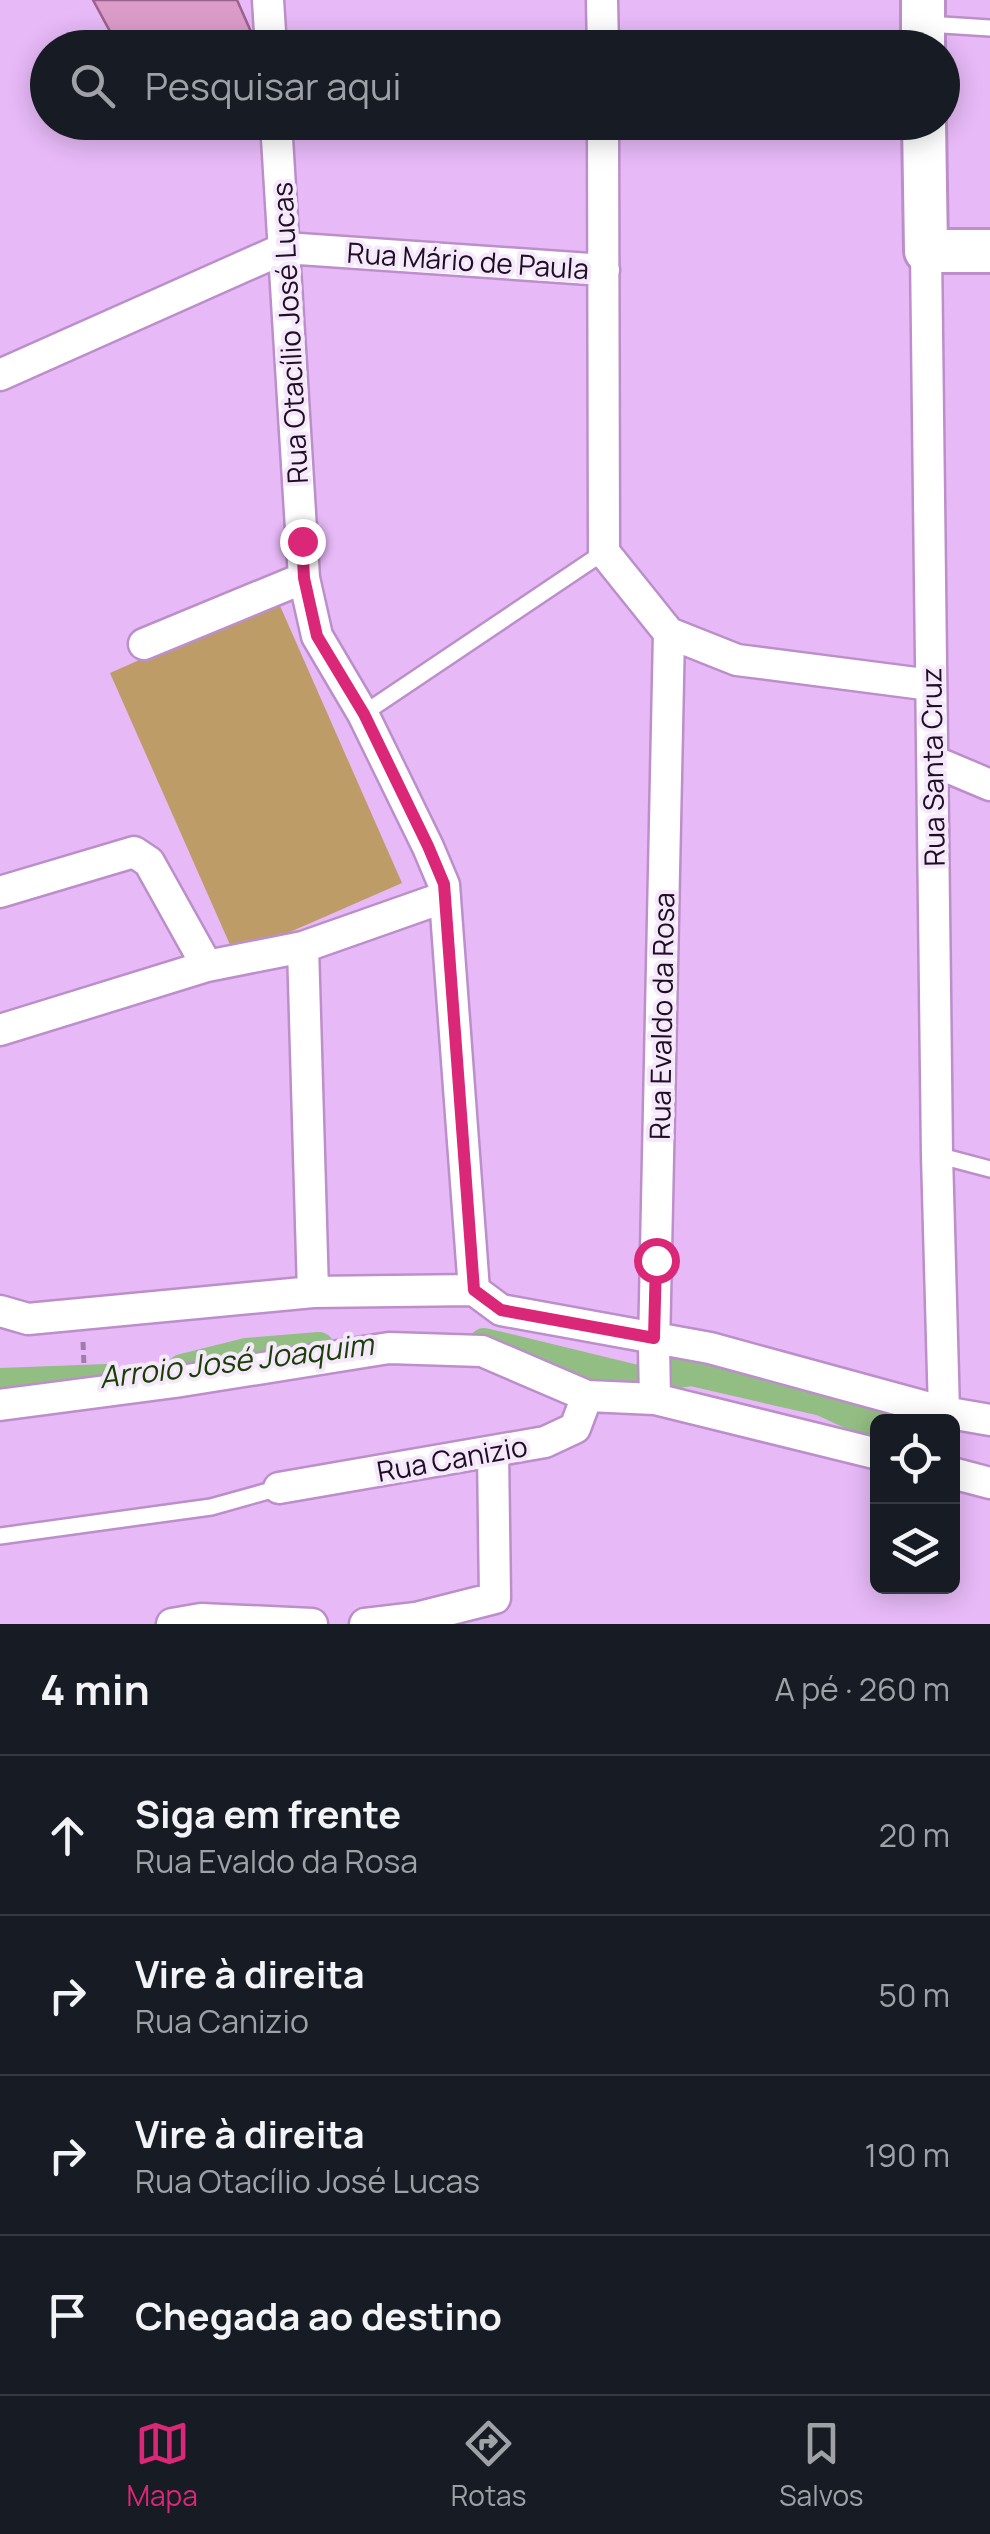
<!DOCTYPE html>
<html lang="pt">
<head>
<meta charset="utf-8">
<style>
  :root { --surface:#171b24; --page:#20242c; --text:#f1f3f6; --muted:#9ea1a6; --line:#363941; --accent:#db2777 }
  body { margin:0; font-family:Manrope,sans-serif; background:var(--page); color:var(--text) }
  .controls { position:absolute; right:30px; bottom:30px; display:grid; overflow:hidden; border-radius:15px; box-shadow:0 5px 25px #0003 }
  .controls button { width:90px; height:90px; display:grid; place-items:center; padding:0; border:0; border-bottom:2px solid var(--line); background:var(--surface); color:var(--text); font:50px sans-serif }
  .stop { position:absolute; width:30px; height:30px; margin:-22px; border:8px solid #db2777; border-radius:50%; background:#fff }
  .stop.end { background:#db2777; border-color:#fff; box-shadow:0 2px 10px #0008 }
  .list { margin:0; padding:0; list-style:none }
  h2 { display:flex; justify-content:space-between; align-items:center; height:130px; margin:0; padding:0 40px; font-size:42px }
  h2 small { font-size:32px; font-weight:400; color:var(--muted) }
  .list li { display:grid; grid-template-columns:65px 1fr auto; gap:30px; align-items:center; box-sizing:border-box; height:160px; padding:0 40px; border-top:2px solid var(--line) }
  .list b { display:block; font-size:38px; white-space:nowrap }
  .list p { margin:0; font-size:32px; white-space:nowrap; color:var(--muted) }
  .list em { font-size:32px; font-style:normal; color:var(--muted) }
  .icon { flex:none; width:55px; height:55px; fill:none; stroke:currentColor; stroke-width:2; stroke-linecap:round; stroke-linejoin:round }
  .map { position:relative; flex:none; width:990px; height:1624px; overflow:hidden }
  .search { position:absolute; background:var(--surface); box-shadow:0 5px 25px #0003; left:30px; right:30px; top:30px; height:110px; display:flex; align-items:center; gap:25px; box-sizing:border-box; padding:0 35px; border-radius:55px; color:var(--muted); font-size:38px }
  .sheet { height:770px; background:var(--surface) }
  nav { display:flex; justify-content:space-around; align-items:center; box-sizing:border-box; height:140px; border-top:2px solid var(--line); background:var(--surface); font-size:28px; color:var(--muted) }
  nav a { display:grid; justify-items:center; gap:5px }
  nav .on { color:var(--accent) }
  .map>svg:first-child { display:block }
</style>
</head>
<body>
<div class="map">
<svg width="990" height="1624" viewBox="0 0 990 1624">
  <rect width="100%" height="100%" fill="#e7b9f7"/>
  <path fill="#be9c68" d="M277,599l125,284 -167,73 -125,-283z"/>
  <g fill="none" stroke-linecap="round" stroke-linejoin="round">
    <path stroke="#92bd83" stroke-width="30" d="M484,1343l153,37 54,-9 131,30 56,26
      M182,1369l64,-16 73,-6
      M0,1383l107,-4"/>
  </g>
  <path fill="#dc9cca" stroke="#9d618d" stroke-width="2.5" d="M93,0h144l15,34 -26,14h-107z"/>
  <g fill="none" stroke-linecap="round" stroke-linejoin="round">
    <g stroke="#bc8fca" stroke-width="20">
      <path id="service" d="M927,24l63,4
        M363,714l241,-162
        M937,1155l53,14
        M0,1536l211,-29 68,-19"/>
    </g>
    <g stroke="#bc8fca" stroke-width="35">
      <path id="minor" d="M268,0l3,48
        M602,0l1,48
        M276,122l28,456 13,58 46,78 65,133 16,38 30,405
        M603,122l1,430 65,81 68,27 194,25
        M926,251l11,904 7,257
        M0,375l285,-127 319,22
        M144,644l160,-66
        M933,761l57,24
        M0,892l134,-40 15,10 58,104
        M303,947l10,345
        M0,1030l207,-64 96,-19 142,-50
        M474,1290l27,20 209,38 234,64 46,8
        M0,1311l28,8 285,-27 161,-2
        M655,1399l-1,-52 15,-714
        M0,1405l175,-23 214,-34 93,3 105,45 68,3 223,55
        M952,1473l38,10
        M279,1488l266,-46 30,-14 12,-32
        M172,1624l29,-5 111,5
        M365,1624l51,-6 79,-20 -2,-147"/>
    </g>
    <g stroke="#bc8fca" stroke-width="48">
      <path id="secondary" d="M923,0v48
        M924,122l2,129h64"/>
    </g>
    <path stroke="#a07cac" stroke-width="5" stroke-dasharray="8 5" stroke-linecap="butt" d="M83,1342l1,24"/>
    <use href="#service" stroke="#fff" stroke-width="15"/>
    <use href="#minor" stroke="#fff" stroke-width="30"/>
    <use href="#secondary" stroke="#fff" stroke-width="42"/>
  </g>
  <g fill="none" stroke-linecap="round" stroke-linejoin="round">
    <path stroke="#db2777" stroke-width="12" d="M302,541l2,37 13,58 47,78 64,132 16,38 30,406 27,20 153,28 2,-78"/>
  </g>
  <g text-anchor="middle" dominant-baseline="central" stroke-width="8" stroke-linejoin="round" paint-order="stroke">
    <g font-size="28" fill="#1e0d23" stroke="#f6e8fb">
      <text transform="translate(468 260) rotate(4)">Rua Mário de Paula</text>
      <text transform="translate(289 333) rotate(-93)">Rua Otacílio José Lucas</text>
      <text transform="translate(932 767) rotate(-91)">Rua Santa Cruz</text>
      <text transform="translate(661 1016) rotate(-89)">Rua Evaldo da Rosa</text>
      <text transform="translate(452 1458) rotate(-10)">Rua Canizio</text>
    </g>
    <g font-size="30" font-style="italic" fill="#184003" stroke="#f6e8fb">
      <text transform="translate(236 1360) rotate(-7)">Arroio José Joaquim</text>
    </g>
  </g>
</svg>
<div class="controls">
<button><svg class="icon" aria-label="locate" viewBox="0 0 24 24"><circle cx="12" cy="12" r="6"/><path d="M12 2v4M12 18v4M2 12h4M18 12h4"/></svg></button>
<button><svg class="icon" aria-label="layers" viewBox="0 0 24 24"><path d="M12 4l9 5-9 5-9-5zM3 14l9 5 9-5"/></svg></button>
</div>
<div class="stop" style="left:656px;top:1260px"></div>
<div class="stop end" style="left:302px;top:541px"></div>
<div class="search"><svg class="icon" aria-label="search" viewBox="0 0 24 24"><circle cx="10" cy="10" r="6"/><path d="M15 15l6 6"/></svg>Pesquisar aqui</div>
</div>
<section class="sheet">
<h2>4 min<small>A pé · 260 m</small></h2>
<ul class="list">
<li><svg class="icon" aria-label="ahead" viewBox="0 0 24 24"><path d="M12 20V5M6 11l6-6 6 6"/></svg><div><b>Siga em frente</b><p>Rua Evaldo da Rosa</p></div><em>20 m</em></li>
<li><svg class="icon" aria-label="right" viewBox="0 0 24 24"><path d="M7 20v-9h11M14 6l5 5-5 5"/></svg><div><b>Vire à direita</b><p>Rua Canizio</p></div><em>50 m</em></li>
<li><svg class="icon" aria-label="right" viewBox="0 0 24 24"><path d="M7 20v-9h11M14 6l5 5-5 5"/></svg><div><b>Vire à direita</b><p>Rua Otacílio José Lucas</p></div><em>190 m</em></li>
<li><svg class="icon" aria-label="arrive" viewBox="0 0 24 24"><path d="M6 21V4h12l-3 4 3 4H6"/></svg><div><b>Chegada ao destino</b></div></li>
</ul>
</section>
<nav>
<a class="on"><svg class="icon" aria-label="map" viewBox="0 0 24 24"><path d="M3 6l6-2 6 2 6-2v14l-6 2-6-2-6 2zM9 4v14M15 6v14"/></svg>Mapa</a>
<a><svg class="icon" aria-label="directions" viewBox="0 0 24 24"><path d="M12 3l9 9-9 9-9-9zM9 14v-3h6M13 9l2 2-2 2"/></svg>Rotas</a>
<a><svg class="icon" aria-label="saved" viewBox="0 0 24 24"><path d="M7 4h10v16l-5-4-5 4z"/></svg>Salvos</a>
</nav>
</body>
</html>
